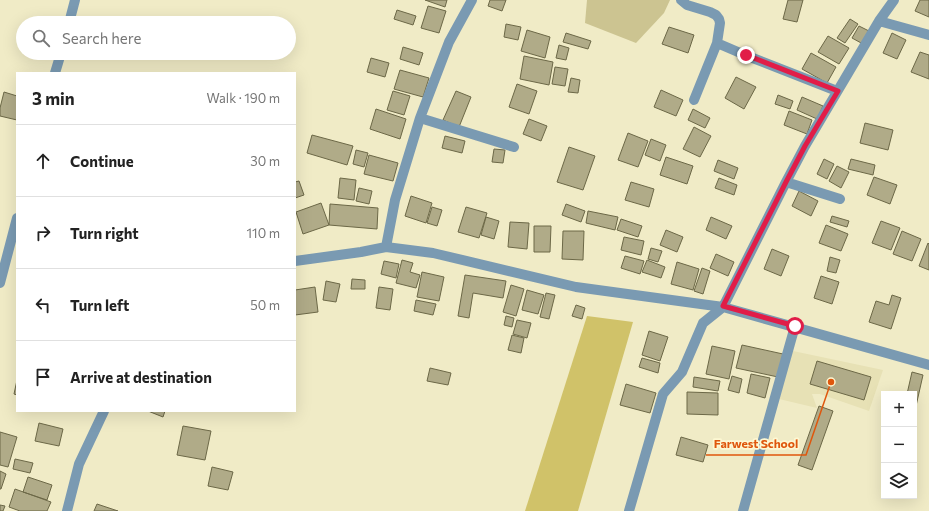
<!DOCTYPE html>
<html lang="en">
<head>
<meta charset="utf-8">
<style>
  :root { --surface:#fff; --page:#f6f6f6; --text:#222; --muted:#767676; --line:#e0e0e0 }
  body { margin:0; font-family:Commissioner,sans-serif; background:var(--page); color:var(--text) }
  .controls { position:absolute; right:12px; bottom:12px; display:grid; overflow:hidden; border-radius:0px; box-shadow:0 4px 16px #0002 }
  .controls button { width:36px; height:36px; display:grid; place-items:center; padding:0; border:0; border-bottom:1px solid var(--line); background:var(--surface); color:var(--text); font:20px sans-serif }
  .stop { position:absolute; width:12px; height:12px; margin:-9px; border:3px solid #e11d48; border-radius:50%; background:#fff }
  .stop.end { background:#e11d48; border-color:#fff; box-shadow:0 1px 4px #0008 }
  .list { margin:0; padding:0; list-style:none }
  h2 { display:flex; justify-content:space-between; align-items:center; height:52px; margin:0; padding:0 16px; font-size:17px }
  h2 small { font-size:13px; font-weight:400; color:var(--muted) }
  .list li { display:grid; grid-template-columns:26px 1fr auto; gap:12px; align-items:center; box-sizing:border-box; height:72px; padding:0 16px; border-top:1px solid var(--line) }
  .list b { display:block; font-size:15px; white-space:nowrap }
  .list em { font-size:13px; font-style:normal; color:var(--muted) }
  .icon { flex:none; width:22px; height:22px; fill:none; stroke:currentColor; stroke-width:2; stroke-linecap:round; stroke-linejoin:round }
  .map { position:relative; flex:none; width:929px; height:511px; overflow:hidden }
  .search { position:absolute; background:var(--surface); box-shadow:0 4px 16px #0002; left:16px; top:16px; width:280px; height:44px; display:flex; align-items:center; gap:10px; box-sizing:border-box; padding:0 14px; border-radius:22px; color:var(--muted); font-size:15px }
  .panel { position:absolute; background:var(--surface); box-shadow:0 4px 16px #0002; left:16px; top:72px; width:280px; height:340px; border-radius:0px }
  .map>svg:first-child { display:block }
</style>
</head>
<body>
<div class="map">
<svg width="929" height="511" viewBox="0 0 929 511">
  <rect width="100%" height="100%" fill="#f0ebc6"/>
  <path fill="#e7e1b5" d="M793,351l90,19 -14,41 -49,-17h-8l5,14 -38,-9 8,-36z"/>
  <path fill="#ccc491" d="M587,0h83l-6,13 -28,30 -51,-20z"/>
  <path fill="#d0c269" d="M587,316l46,6 -55,189h-53z"/>
  <path fill="#b0ab88" stroke="#6c6847" d="M425,0h22l-2,7z
    M490,0h16l-4,11 -14,-5z
    M788,0h15l-6,22 -14,-3z
    M920,0h9v17l-14,-6z
    M428,6l18,5 -7,22 -18,-5z
    M397,10l19,6 -3,9 -19,-6z
    M850,19l8,5 -13,19 -8,-5z
    M506,24l15,3 -3,13 -14,-3z
    M859,26l10,5 -6,13 -11,-6z
    M669,27l25,8 -6,18 -26,-9z
    M527,30l23,7 -5,21 -24,-7z
    M566,33l25,8 -3,8 -25,-7z
    M892,33l14,7 -9,19 -14,-6z
    M828,36l21,12 -10,16 -21,-12z
    M559,45l10,3 -3,12 -10,-2z
    M403,47l20,6 -4,12 -19,-6z
    M920,52l9,3v24l-18,-7z
    M811,53l25,14 -9,16 -25,-14z
    M524,56l29,6 -4,23 -29,-6z
    M371,58l18,5 -4,14 -18,-5z
    M555,67l13,2 -3,17 -13,-2z
    M400,70l29,8 -6,19 -29,-8z
    M736,77l20,10 -12,22 -19,-11z
    M571,78l9,2 -2,13 -10,-1z
    M517,84l20,7 -8,23 -20,-7z
    M661,90l22,10 -7,16 -22,-9z
    M393,91l17,5 -6,19 -17,-5z
    M456,91l15,6 -12,30 -16,-7z
    M4,92l13,4v24l-17,-4v-8z
    M778,95l15,6 -3,8 -15,-5z
    M802,97l21,9 -6,13 -20,-9z
    M376,109l30,10 -6,20 -30,-10z
    M693,109l17,9 -5,10 -17,-8z
    M789,111l23,9 -5,14 -23,-9z
    M529,119l18,7 -6,15 -18,-7z
    M865,123l28,7 -5,20 -28,-7z
    M694,127l17,9 -11,21 -17,-8z
    M628,133l20,8 -10,26 -20,-7z
    M312,135l41,11 -6,19 -40,-12z
    M445,136l20,5 -3,12 -20,-5z
    M651,139l15,6 -6,16 -15,-6z
    M569,147l26,9 -12,34 -26,-8z
    M494,149l11,1 -2,13 -11,-1z
    M356,150l12,3 -4,14 -11,-3z
    M369,155l29,8 -5,18 -29,-7z
    M666,157l27,9 -6,18 -27,-9z
    M824,159l10,5 -7,15 -10,-5z
    M851,159l24,6 -2,10 -25,-6z
    M718,160l20,8 -4,11 -20,-8z
    M837,166l12,6 -8,16 -12,-7z
    M874,177l23,8 -7,19 -23,-9z
    M340,178l16,2 -2,20 -16,-2z
    M719,178l18,7 -3,10 -19,-7z
    M299,181l5,14 -9,3v-16z
    M631,182l23,7 -5,18 -24,-7z
    M359,188l13,3 -3,13 -13,-3z
    M799,191l19,10 -7,15 -19,-10z
    M411,196l21,7 -6,20 -21,-7z
    M321,203l8,22 -26,9 -7,-22z
    M330,204l48,4 -1,21 -48,-4z
    M566,204l19,7 -4,11 -19,-7z
    M432,207l10,3 -5,16 -10,-3z
    M466,207l21,6 -8,25 -21,-6z
    M588,211l30,6 -3,13 -29,-7z
    M832,216l17,5 -2,6 -17,-5z
    M486,217l13,4 -5,18 -13,-4z
    M711,217l21,9 -6,13 -20,-9z
    M621,219l21,7 -4,11 -21,-7z
    M881,221l19,7 -9,22 -19,-7z
    M510,222l19,1 -2,26 -19,-2z
    M826,225l22,9 -7,17 -22,-8z
    M534,226h17l-1,26h-16z
    M666,230l17,7 -6,15 -17,-7z
    M563,231h21l-1,29 -21,-1z
    M902,231l19,8 -9,22 -19,-7z
    M624,237l20,4 -3,14 -20,-5z
    M928,243l1,1v26l-10,-4z
    M651,248l11,3 -4,11 -10,-3z
    M772,249l17,7 -8,20 -17,-7z
    M716,254l18,8 -6,14 -18,-8z
    M625,256l19,5 -4,13 -19,-6z
    M830,257l10,3 -4,13 -9,-2z
    M402,260l11,3 -3,9 10,3 -4,13 -20,-5z
    M647,260l18,7 -4,11 -19,-6z
    M384,261l15,3 -3,14 -15,-4z
    M677,262l22,7 -6,21 -22,-6z
    M702,268l8,3 -7,23 -9,-3z
    M422,272l22,5 -5,24 -22,-4z
    M465,275l41,6 -3,17 -30,-5 -4,25 -11,-2z
    M821,276l18,6 -7,22 -18,-6z
    M352,279l13,1v9h-14z
    M326,281l14,3 -4,18 -13,-2z
    M511,285l13,4 -8,27 -13,-4z
    M315,287l3,25 -23,3v-25z
    M379,287l14,2 -3,21 -14,-2z
    M527,290l17,5 -6,19 -16,-4z
    M546,293l9,2 -6,24 -9,-2z
    M892,295l9,3 -10,31 -22,-7 7,-21 13,4z
    M416,300l20,4 -3,11 -19,-4z
    M576,305l9,3 -3,11 -10,-3z
    M506,316l8,2 -2,9 -8,-2z
    M517,320l14,3 -4,15 -14,-4z
    M649,331l19,6 -8,24 -18,-6z
    M512,335l12,3 -3,15 -13,-3z
    M742,345l41,9 -5,23 -42,-9z
    M712,346l23,5 -6,28 -23,-5z
    M642,358l18,5 -2,10 -19,-6z
    M817,361l54,16 -7,23 -54,-16z
    M430,368l21,5 -3,12 -21,-4z
    M912,372l11,3 -7,31 -2,-1v-11h-7z
    M751,374l19,4 -5,20 -18,-5z
    M732,376l10,3 -3,14 -11,-3z
    M694,377l26,4 -2,10 -25,-4z
    M17,380v15l-3,-1z
    M626,384l30,9 -6,20 -30,-8z
    M687,392l31,1v22l-31,-1z
    M819,406l14,5 -21,59 -14,-5z
    M148,411h17l-2,6z
    M39,423l24,6 -4,17 -24,-5z
    M183,426l28,5 -6,29 -28,-5z
    M0,432l17,5 -9,30 -8,-2z
    M681,437l27,8 -5,17 -27,-7z
    M15,459l18,4 -3,10 -17,-4z
    M212,467l21,5 -5,18 -20,-4z
    M0,471l6,3 -5,15h-1z
    M28,477l24,8 -5,15 -24,-8z
    M15,489l36,13 -4,9h-27l-11,-4z
    M97,504l21,7h-24z
    M0,505l5,1 -2,5h-3z"/>
  <g fill="none" stroke-linecap="round" stroke-linejoin="round">
    <path stroke="#7a9ab2" stroke-width="10" d="M681,0l6,5 23,7 6,3 3,4 1,4 -3,20 -23,57
      M879,21l50,14
      M69,23l6,-23
      M717,43l28,12 92,36
      M55,73l6,-20
      M420,118l94,29
      M786,182l54,17
      M386,247l9,-47 25,-82 29,-76 23,-42
      M295,261l66,-9 25,-5 47,6 143,34 147,20 206,58
      M0,283l17,-65
      M67,511l12,-47 25,-53
      M629,511l34,-117 19,-22 21,-49 20,-16 63,-125 19,-36 74,-125 15,-21
      M743,511l52,-185"/>
  </g>
  <g fill="none" stroke-linecap="round" stroke-linejoin="round">
    <path stroke="#e11d48" stroke-width="5" d="M746,55l92,36 -33,55 -19,36 -63,124 72,20"/>
  </g>
  <path fill="none" stroke="#df570d" stroke-width="1.5" d="M831 382L806 455H706"/>
  <circle fill="#df570d" stroke="#fdf8d3" stroke-width="1.5" cx="831" cy="382" r="4"/>
  <g font-size="12" text-anchor="middle" font-weight="bold" fill="#df570d" stroke="#fdf8d3" stroke-width="3.5" stroke-linejoin="round" paint-order="stroke">
    <text x="756" y="448">Farwest School</text>
  </g>
</svg>
<div class="controls">
<button>+</button>
<button>−</button>
<button><svg class="icon" aria-label="layers" viewBox="0 0 24 24"><path d="M12 4l9 5-9 5-9-5zM3 14l9 5 9-5"/></svg></button>
</div>
<div class="stop" style="left:795px;top:326px"></div>
<div class="stop end" style="left:746px;top:55px"></div>
<div class="search"><svg class="icon" aria-label="search" viewBox="0 0 24 24"><circle cx="10" cy="10" r="6"/><path d="M15 15l6 6"/></svg>Search here</div>
<section class="panel">
<h2>3 min<small>Walk · 190 m</small></h2>
<ul class="list">
<li><svg class="icon" aria-label="ahead" viewBox="0 0 24 24"><path d="M12 20V5M6 11l6-6 6 6"/></svg><div><b>Continue</b></div><em>30 m</em></li>
<li><svg class="icon" aria-label="right" viewBox="0 0 24 24"><path d="M7 20v-9h11M14 6l5 5-5 5"/></svg><div><b>Turn right</b></div><em>110 m</em></li>
<li><svg class="icon" aria-label="left" viewBox="0 0 24 24"><path d="M17 20v-9H6M10 6l-5 5 5 5"/></svg><div><b>Turn left</b></div><em>50 m</em></li>
<li><svg class="icon" aria-label="arrive" viewBox="0 0 24 24"><path d="M6 21V4h12l-3 4 3 4H6"/></svg><div><b>Arrive at destination</b></div></li>
</ul>
</section>
</div>
</body>
</html>
